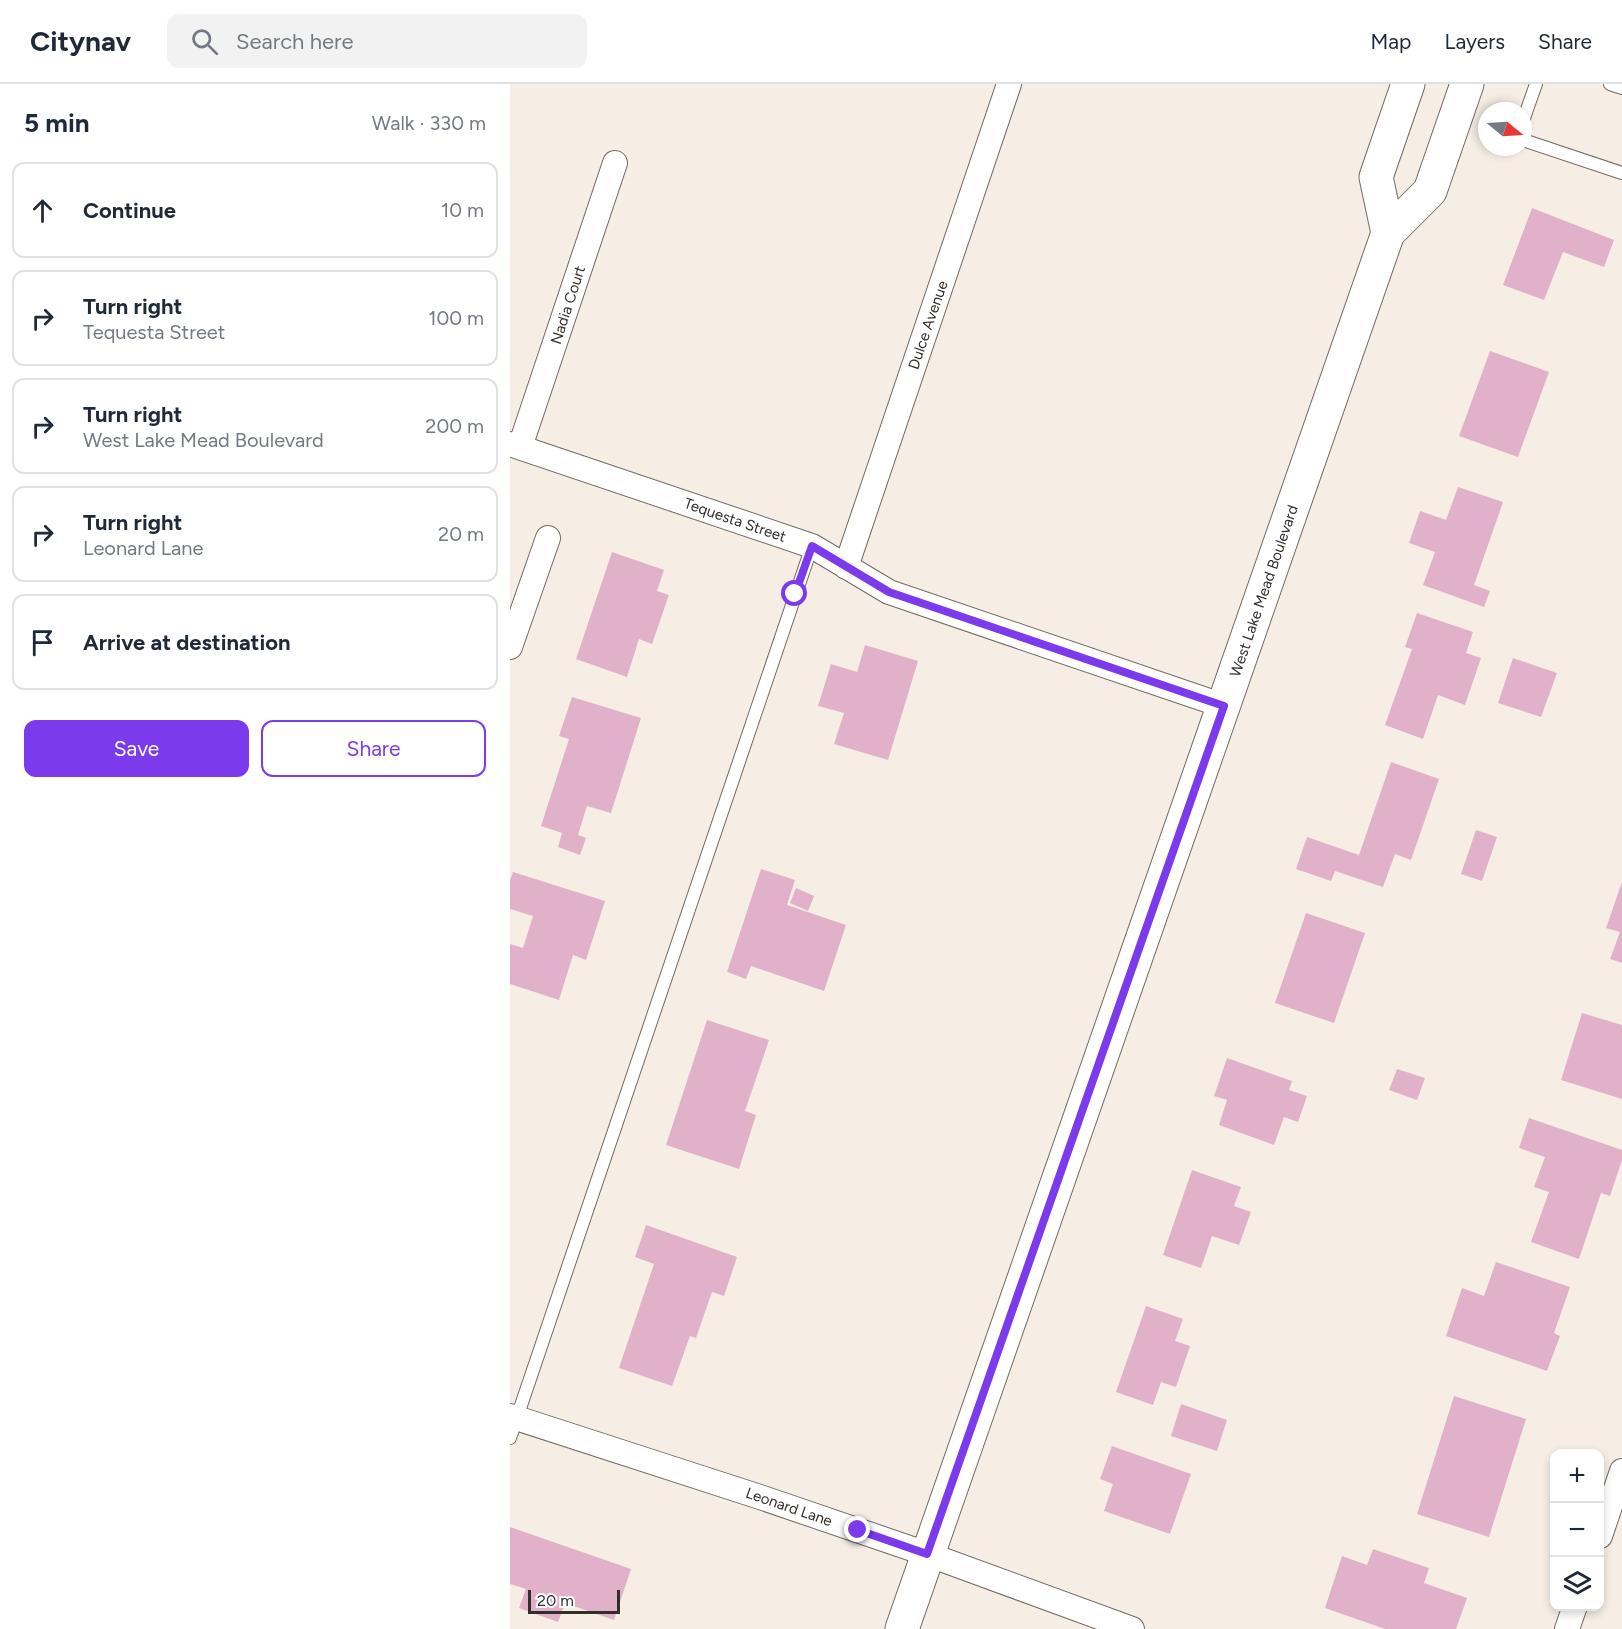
<!DOCTYPE html>
<html lang="en">
<head>
<meta charset="utf-8">
<style>
  :root { --surface:#fff; --page:#f2f2f3; --text:#1f2937; --muted:#747a83; --line:#e0e1e3; --accent:#7c3aed }
  body { margin:0; font-family:Figtree,sans-serif; background:var(--page); color:var(--text) }
  .controls { position:absolute; right:18px; bottom:18px; display:grid; overflow:hidden; border-radius:12px; box-shadow:0 3px 9px #0003 }
  .controls button { width:54px; height:54px; display:grid; place-items:center; padding:0; border:0; border-bottom:2px solid var(--line); background:var(--surface); color:var(--text); font:30px sans-serif }
  .compass { position:absolute; left:968px; top:18px; width:54px; height:54px; border-radius:50%; background:var(--surface); box-shadow:0 3px 9px #0003; rotate:108deg }
  .scale { position:absolute; left:18px; bottom:15px; width:92px; box-sizing:border-box; padding-left:6px; border:3px solid #322f2b; border-top:0; font-size:16px; line-height:21px; white-space:nowrap; color:#322f2b; -webkit-text-stroke:4px #fff; paint-order:stroke }
  .stop { position:absolute; width:18px; height:18px; margin:-14px; border:4px solid #7c3aed; border-radius:50%; background:#fff }
  .stop.end { background:#7c3aed; border-color:#fff; box-shadow:0 2px 6px #0008 }
  .list { margin:0; padding:0; list-style:none }
  h2 { display:flex; justify-content:space-between; align-items:center; height:78px; margin:0; padding:0 24px; font-size:26px }
  h2 small { font-size:20px; font-weight:400; color:var(--muted) }
  .list li { display:grid; grid-template-columns:39px 1fr auto; gap:18px; align-items:center; box-sizing:border-box; height:96px; margin:0 12px 12px; padding:0 12px; border:2px solid var(--line); border-radius:12px }
  .list b { display:block; font-size:22px; white-space:nowrap }
  .list p { margin:0; font-size:20px; white-space:nowrap; color:var(--muted) }
  .list em { font-size:20px; font-style:normal; color:var(--muted) }
  .actions { display:flex; gap:12px; padding:18px 24px }
  .actions a { flex:1; padding:14px 0; border:2px solid var(--accent); border-radius:12px; text-align:center; font-size:21px; color:var(--accent) }
  .actions .main { background:var(--accent); color:#fff }
  .icon { flex:none; width:33px; height:33px; fill:none; stroke:currentColor; stroke-width:2; stroke-linecap:round; stroke-linejoin:round }
  .map { position:relative; flex:none; width:1112px; height:1545px; overflow:hidden }
  header { display:flex; align-items:center; gap:36px; box-sizing:border-box; height:84px; padding:0 30px; background:var(--surface); border-bottom:2px solid var(--line) }
  header strong { font-size:28px }
  nav { display:flex; gap:33px; margin-inline-start:auto; font-size:21px }
  .search { width:420px; height:54px; background:var(--page); display:flex; align-items:center; gap:15px; box-sizing:border-box; padding:0 21px; border-radius:12px; color:var(--muted); font-size:22px }
  main { display:flex }
  aside { flex:1; background:var(--surface) }
  .map>svg:first-child { display:block }
</style>
</head>
<body>
<header>
<strong>Citynav</strong>
<div class="search"><svg class="icon" aria-label="search" viewBox="0 0 24 24"><circle cx="10" cy="10" r="6"/><path d="M15 15l6 6"/></svg>Search here</div>
<nav><a>Map</a><a>Layers</a><a>Share</a></nav>
</header>
<main>
<aside>
<h2>5 min<small>Walk · 330 m</small></h2>
<ul class="list">
<li><svg class="icon" aria-label="ahead" viewBox="0 0 24 24"><path d="M12 20V5M6 11l6-6 6 6"/></svg><div><b>Continue</b></div><em>10 m</em></li>
<li><svg class="icon" aria-label="right" viewBox="0 0 24 24"><path d="M7 20v-9h11M14 6l5 5-5 5"/></svg><div><b>Turn right</b><p>Tequesta Street</p></div><em>100 m</em></li>
<li><svg class="icon" aria-label="right" viewBox="0 0 24 24"><path d="M7 20v-9h11M14 6l5 5-5 5"/></svg><div><b>Turn right</b><p>West Lake Mead Boulevard</p></div><em>200 m</em></li>
<li><svg class="icon" aria-label="right" viewBox="0 0 24 24"><path d="M7 20v-9h11M14 6l5 5-5 5"/></svg><div><b>Turn right</b><p>Leonard Lane</p></div><em>20 m</em></li>
<li><svg class="icon" aria-label="arrive" viewBox="0 0 24 24"><path d="M6 21V4h12l-3 4 3 4H6"/></svg><div><b>Arrive at destination</b></div></li>
</ul>
<div class="actions"><a class="main">Save</a><a>Share</a></div>
</aside>
<div class="map">
<svg width="1112" height="1545" viewBox="0 0 1112 1545">
  <rect width="100%" height="100%" fill="#f6eee4"/>
  <path fill="#e1b1ca" d="M1022,124l82,32 -10,27 -41,-15 -19,48 -41,-15z
    M980,267l59,21 -31,85 -59,-21z
    M948,403l45,15 -29,83 16,6 -6,16 -61,-22 12,-33 -26,-9 11,-32 26,9z
    M102,468l52,18 -7,21 12,4 -17,49 -13,-5 -12,38 -51,-18z
    M907,529l56,19 -7,21 15,5 -16,47 -27,-10 -15,44 -38,-14 27,-76 -7,-2z
    M355,561l53,16 -30,99 -54,-16 10,-31 -26,-7 13,-42 26,8z
    M1003,574l44,15 -16,44 -43,-14z
    M62,613l69,21 -30,95 -24,-7 -9,29 8,3 -6,17 -22,-8 4,-14 -21,-7 28,-87 -10,-3z
    M881,678l48,17 -28,81 -16,-6 -12,33 -48,-16 -4,10 -35,-12 11,-32 52,18z
    M966,746l21,7 -15,44 -21,-7z
    M251,785l34,11 -8,25 59,20 -22,66 -73,-25 -5,13 -19,-7z
    M3,788l92,29 -19,59 -13,-5 -14,45 -49,-16v-40l13,4 10,-32 -23,-7v-29z
    M1112,798v81l-12,-4 10,-27 -14,-4z
    M286,804l18,8 -6,15 -18,-8z
    M796,829l59,20 -31,90 -59,-20z
    M1072,929l40,12v74l-61,-19z
    M197,936l62,20 -24,71 11,4 -17,54 -73,-24z
    M717,974l65,23 -3,9 18,6 -9,26 -14,-5 -10,28 -55,-20 8,-25 -13,-4z
    M887,985l28,9 -8,22 -28,-10z
    M1019,1034l93,32v10l-12,36 -9,-3 -22,66 -48,-17 18,-50 -15,-5 11,-30 -26,-9z
    M682,1086l49,17 -7,19 17,6 -12,33 -27,-9 -11,32 -38,-13z
    M136,1141l91,32 -13,39 -12,-4 -16,46 -6,-2 -18,50 -53,-18 35,-104 -19,-7z
    M986,1178l74,25 -16,46 6,3 -13,35 -101,-35 16,-48 22,8z
    M636,1222l37,13 -8,22 15,5 -14,41 -15,-5 -8,23 -37,-13z
    M944,1312l72,23 -37,118 -72,-23z
    M671,1320l46,16 -10,31 -46,-15z
    M602,1362l79,28 -21,60 -66,-23 9,-27 -13,-5z
    M0,1443l121,42 -17,51 -49,-17 -7,19 -39,-14 7,-19 -16,-5z
    M863,1465l56,19 -5,15 43,15 -11,31h-71l-60,-21 17,-52 25,9z"/>
  <g fill="none" stroke-linecap="round" stroke-linejoin="round">
    <g stroke="#726b63" stroke-width="14">
      <path id="lane" d="M1100,0l12,4
        M1013,37l13,-37
        M1013,56l99,33
        M0,1354l302,-892"/>
    </g>
    <g stroke="#726b63" stroke-width="26">
      <path id="street" d="M0,360l302,102 77,46 335,114
        M10,363l95,-284
        M336,483l163,-483
        M0,563l38,-109
        M0,1332l250,81 167,57 205,75
        M1090,1452l22,-65
        M1057,1545l8,-23"/>
    </g>
    <g stroke="#726b63" stroke-width="35">
      <path id="primary" d="M878,149l-12,-56 32,-93
        M392,1545l486,-1396 42,-42 37,-107"/>
    </g>
    <use href="#lane" stroke="#fff" stroke-width="12"/>
    <use href="#street" stroke="#fff" stroke-width="24"/>
    <use href="#primary" stroke="#fff" stroke-width="33"/>
  </g>
  <g fill="none" stroke-linecap="round" stroke-linejoin="round">
    <path stroke="#7c3aed" stroke-width="8" d="M285,510l17,-48 77,46 335,114 -297,848 -69,-24"/>
  </g>
  <g text-anchor="middle" dominant-baseline="central" stroke-width="4.5" stroke-linejoin="round" paint-order="stroke">
    <g font-size="15" fill="#322f2b" stroke="#fff">
      <text transform="translate(58 221) rotate(-72)">Nadia Court</text>
      <text transform="translate(418 241) rotate(-71)">Dulce Avenue</text>
      <text transform="translate(225 436) rotate(19)">Tequesta Street</text>
      <text transform="translate(754 507) rotate(-71)">West Lake Mead Boulevard</text>
      <text transform="translate(279 1423) rotate(19)">Leonard Lane</text>
    </g>
  </g>
</svg>
<div class="controls">
<button>+</button>
<button>−</button>
<button><svg class="icon" aria-label="layers" viewBox="0 0 24 24"><path d="M12 4l9 5-9 5-9-5zM3 14l9 5 9-5"/></svg></button>
</div>
<svg class="compass" viewBox="-18 -18 36 36"><path d="M0-13l5 13h-10z" fill="#e53935"/><path d="M0 13l5-13h-10z" fill="#747a83"/></svg>
<div class="scale">20 m</div>
<div class="stop" style="left:285px;top:510px"></div>
<div class="stop end" style="left:348px;top:1446px"></div>
</div>
</main>
</body>
</html>
